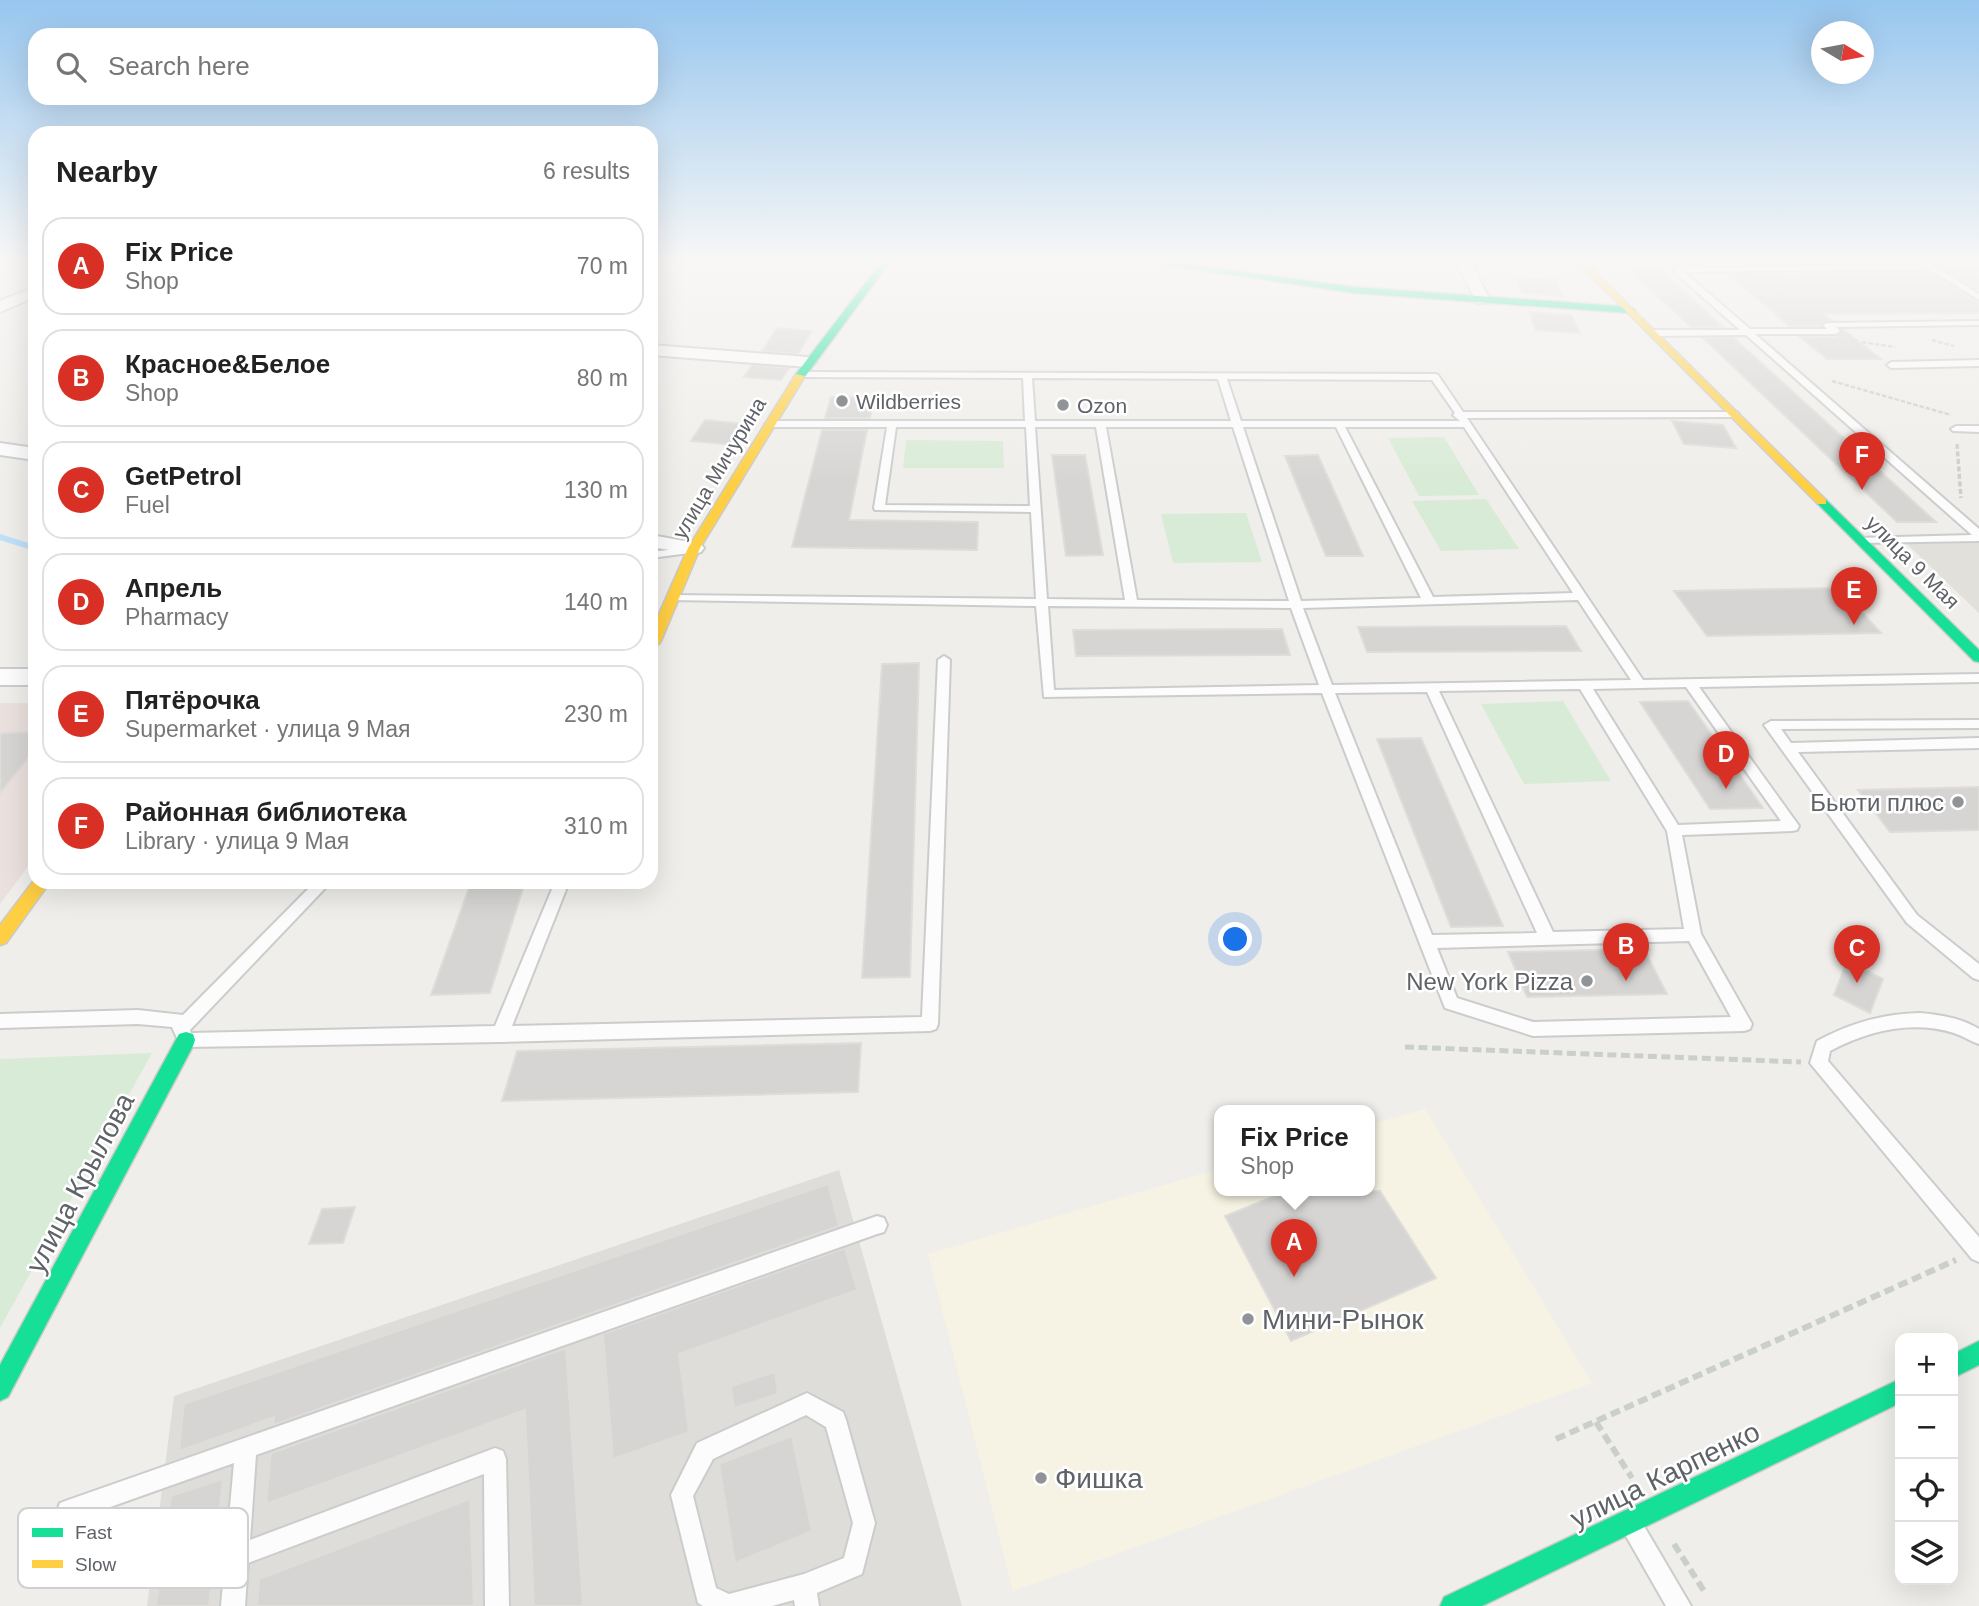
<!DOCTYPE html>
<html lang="en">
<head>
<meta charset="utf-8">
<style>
  :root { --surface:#fff; --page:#f2f2f2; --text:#222; --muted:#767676; --line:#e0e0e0; --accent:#d93025 }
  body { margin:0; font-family:Helvetica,sans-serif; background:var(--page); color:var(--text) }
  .controls { position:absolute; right:21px; bottom:21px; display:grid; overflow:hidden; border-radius:14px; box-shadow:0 7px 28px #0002 }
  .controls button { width:63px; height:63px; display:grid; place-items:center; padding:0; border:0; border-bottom:2px solid var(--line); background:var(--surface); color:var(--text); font:35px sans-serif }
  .compass { position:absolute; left:1811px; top:21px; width:63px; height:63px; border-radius:50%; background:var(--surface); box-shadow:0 7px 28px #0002; rotate:100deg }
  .you { position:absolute; left:1236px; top:940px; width:24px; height:24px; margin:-18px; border:5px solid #fff; border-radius:50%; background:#1a73e8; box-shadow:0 0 0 10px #1a73e833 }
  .badge { display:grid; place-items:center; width:46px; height:46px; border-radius:50%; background:var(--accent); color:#fff; font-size:23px; font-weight:700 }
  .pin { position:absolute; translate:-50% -58px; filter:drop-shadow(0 2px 4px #0008) }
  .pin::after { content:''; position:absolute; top:37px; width:24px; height:21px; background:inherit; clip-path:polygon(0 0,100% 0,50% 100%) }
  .popup { position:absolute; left:1214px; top:1105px; width:161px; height:91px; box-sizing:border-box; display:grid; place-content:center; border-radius:14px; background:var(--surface); filter:drop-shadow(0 2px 5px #0005); font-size:23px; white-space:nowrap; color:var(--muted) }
  .popup b { font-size:26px; color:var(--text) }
  .popup::after { content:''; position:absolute; left:50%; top:100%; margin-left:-14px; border:14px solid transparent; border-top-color:var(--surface) }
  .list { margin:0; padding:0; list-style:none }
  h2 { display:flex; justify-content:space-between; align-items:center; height:91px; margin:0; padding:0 28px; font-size:30px }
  h2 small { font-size:23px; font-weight:400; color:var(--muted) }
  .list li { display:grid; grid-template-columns:46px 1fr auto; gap:21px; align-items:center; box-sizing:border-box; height:98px; margin:0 14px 14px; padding:0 14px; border:2px solid var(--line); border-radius:21px }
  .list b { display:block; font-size:26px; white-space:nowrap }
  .list p { margin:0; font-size:23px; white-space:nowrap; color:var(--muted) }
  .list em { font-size:23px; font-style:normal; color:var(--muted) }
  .icon { flex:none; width:38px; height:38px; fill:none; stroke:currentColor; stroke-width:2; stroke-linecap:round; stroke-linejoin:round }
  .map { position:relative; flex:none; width:1979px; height:1606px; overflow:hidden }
  .search { position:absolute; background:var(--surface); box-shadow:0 7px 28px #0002; left:28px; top:28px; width:630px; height:77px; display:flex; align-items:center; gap:18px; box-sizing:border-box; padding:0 24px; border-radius:21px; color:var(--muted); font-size:26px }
  .panel { position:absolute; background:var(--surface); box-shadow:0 7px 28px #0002; left:28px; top:126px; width:630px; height:763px; border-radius:21px }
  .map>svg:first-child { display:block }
</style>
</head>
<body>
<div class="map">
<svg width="1979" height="1606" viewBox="0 0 1979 1606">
  <rect width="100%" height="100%" fill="#efeeea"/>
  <path fill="#f7f3e4" d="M1425,1109l167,274 -579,208 -85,-337 291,-85v22h150v-66z"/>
  <path fill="#dfddda" d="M839,1170l123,436h-815l27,-210z"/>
  <path fill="#e2e0da" d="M1979,543v70l-72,-69z"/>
  <path fill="#eae0de" d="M0,703h35v154l-35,47z"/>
  <path fill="#d8ebd6" d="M1444,437l35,58 -60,1 -31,-58z
    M906,440l97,1 1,27h-101z
    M1486,499l33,50 -78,2 -29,-50z
    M1246,513l16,49 -89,1 -12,-49z
    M1563,701l48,80 -87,3 -43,-80z
    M152,1053l-152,275v-269z"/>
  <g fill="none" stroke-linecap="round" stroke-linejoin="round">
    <path stroke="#bfe0f9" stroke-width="6" d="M0,537l35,11"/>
  </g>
  <path fill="#d6d5d3" stroke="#deddd9" stroke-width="2" d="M1710,259h211l-3,3 -200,3z
    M1927,259h35l17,11v21z
    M1659,269l64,58h-32l-62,-57z
    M1929,272l50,31v10l-155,1 8,6 -10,3 -1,3h-32l-61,-52z
    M1554,278l9,18 -41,-3 -6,-14z
    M1529,312l42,3 9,18 -44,-3z
    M777,328l35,3 -14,23 -36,-3z
    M1842,330h2l37,29h-54l-27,-22h36z
    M1703,338h31l202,184h-39z
    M752,365l37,3 -8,12 -37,-3z
    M831,397h43l-4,21h-45z
    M705,420l43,4 -13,21 -44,-4z
    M1672,421l51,4 13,23 -52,-4z
    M822,430h45l-18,90 129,2 -1,28 -185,-3z
    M1052,455h33l18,100 -37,1z
    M1318,455l45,101h-37l-41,-100z
    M1840,588l41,45 -174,3 -33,-45z
    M1566,626l15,25 -214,1 -9,-25z
    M1282,629l8,26 -214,1 -3,-26z
    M919,663l-9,314 -48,1 20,-314z
    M1688,701l75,107 -53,1 -70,-107z
    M35,732v18l-35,43v-60z
    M1421,738l82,188 -52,1 -74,-188z
    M1979,787v43l-89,2 -32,-42z
    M471,882h54l-35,111 -59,2z
    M1644,949l23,45 -140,3 -19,-45z
    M1847,961l36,18 -13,34 -36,-18z
    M861,1043l-3,49 -356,9 15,-50z
    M828,1184l11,42 -566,199 1,-8 -95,34 5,-47z
    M1287,1191h93l56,87 -145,63 -66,-125z
    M355,1207l-12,36 -34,1 13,-35z
    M845,1248l12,42 -178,64 10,78 -76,27 -10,-125z
    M566,1348l17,258h-49l-9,-196 -259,94 5,-51z
    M775,1372l3,22 -44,14 -3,-22z
    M792,1436l20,95 -77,32 -16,-99z
    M223,1479l-14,127h-53l15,-110z
    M470,1499l4,107h-217l2,-27z"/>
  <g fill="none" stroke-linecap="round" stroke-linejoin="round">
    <g stroke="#cbcccc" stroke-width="4">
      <path id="lane" d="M1924,260l55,34v6l-49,-31 -246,3 66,57h77l-4,-4 4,-2 152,-2v4l-143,2 4,4 -4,3h-81l224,195v12l-118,2 -4,-1v-4l115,-3 -226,-200 -93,1 -4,-3 4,-3h87l-66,-58v-4l249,-3 -3,-3z
        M1979,360v6l-88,2 -4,-3 4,-3z
        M801,372l634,2 3,1 25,37h274l2,2 -5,3 -267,1 176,262 336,-6v8l-280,5 100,139 -2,4 -5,1 -110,4 19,99 51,90 -2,5 -6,2 -211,5 -88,-28 -123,-315 -278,4 -8,-91 -367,-6v-4l4,-1 363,4 -5,-87 -156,-2 -1,-2 13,-81h-117l-5,-3 5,-3h255l-2,-43 -225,-1v-4zM1032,378l186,1 13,42h-196zM1227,379l205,1 23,33 -2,2 7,6h-219zM896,427h130l4,79 -145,-1zM1035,427h61l29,173 -78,-1zM1106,427h127l56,174 -152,-1zM1243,427h93l85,171 -120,3zM1345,427h119l109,166 -140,4zM1578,600l53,80 -299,5 -29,-77zM1048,606l243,2 28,77 -265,5zM1686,687l95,134 -103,4 -85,-136zM1580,689l87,142 17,98 -131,3 -114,-241zM1427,692l110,241 -105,2 -97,-242zM1689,941l42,76 -198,5 -76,-24 -20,-50z
        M1956,426h23v6l-26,-1 -2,-2z
        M693,547l5,3 -1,2 -46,6v-6z
        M944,656l6,4 -12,364 -2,5 -6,2 -430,11 -314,5 -6,-2 -8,-18 -34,-3 -138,4v-14l138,-4 45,5 132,-133h16l-141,148 1,3 304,-7 60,-144h14l-57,144 410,-9 16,-357z
        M1979,720v8l-198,1 10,14 188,-5v10l-181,4 119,163 62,49v16l-6,-2 -66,-55 -143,-198 7,-4z
        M1920,1013c21,2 41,5 59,16v15c-9,-3 -16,-8 -25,-11 -43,-13 -86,-2 -124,18l-2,10 151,176v25l-7,-3 -162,-196 7,-22c34,-18 65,-27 103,-28z
        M877,1216l7,2 3,7 -3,7 -7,2 -621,221 -6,85 245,-92 8,3 3,8 3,147h-24l-1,-132 -236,89 -3,43h-24l13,-143 -166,59 -8,-3 -3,-8 3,-8 8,-3z
        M807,1393l36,19 3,8 29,103 -13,51 -45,19 2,13h-24l-1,-6 -22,6h-69l-5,-3 -27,-108 26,-52zM806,1415l20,12 27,96 -9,35 -40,16 -75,20 -13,-6 -23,-92 20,-37z
        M1633,1518l8,3 50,85h-25l-44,-77 3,-8z"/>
    </g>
    <g stroke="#cbcccc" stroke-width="4">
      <path id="street" d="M1455,259h14l21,41 -3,3h-10z
        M35,287v10l-35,15v-11z
        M651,345l157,12 8,5 -8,5 -157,-12z
        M0,443l35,5v12l-35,-5z
        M651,535l50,9 3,4 -3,4 -7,2 -43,-7z
        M0,669h35v16h-35z"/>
    </g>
    <g stroke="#cacacb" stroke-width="3">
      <path id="fast" d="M884,259h8l-88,119h-8v-4z
        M1127,259h19l208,28 276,20 5,3 -5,3 -276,-20z
        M1822,498l4,2 153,150v12l-5,-1 -156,-157v-4z
        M186,1032l7,2 2,6 -2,6 -185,351 -8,4v-36l179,-331z
        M1979,1341v24l-26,13v-24z
        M1900,1379v24l-418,203h-42l4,-9z"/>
    </g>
    <g stroke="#cacacb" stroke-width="3">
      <path id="slow" d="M1574,259h8l244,241v4h-8z
        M796,374l9,2 -105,172 -39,93 -2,3 -8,1v-13l37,-84z
        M35,879v3h15l-44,61 -6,2v-20z"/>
    </g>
    <path stroke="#cacfcc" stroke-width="2.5" stroke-dasharray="4.5 2" stroke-linecap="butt" d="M1932,340l22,6
      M1862,342l33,5
      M1832,381l119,34"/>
    <path stroke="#cacfcc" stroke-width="3.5" stroke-dasharray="5 2.5" stroke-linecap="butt" d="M1957,444l4,54"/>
    <path stroke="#cacfcc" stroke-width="5" stroke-dasharray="9 4.5" stroke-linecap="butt" d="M1405,1047l396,15"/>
    <path stroke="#cacfcc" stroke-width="6" stroke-dasharray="10 5" stroke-linecap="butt" d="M1596,1422l36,56
      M1556,1439l400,-179
      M1674,1544l30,47"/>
    <use href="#lane" fill="#fdfcfc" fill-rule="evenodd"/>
    <use href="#street" fill="#fdfcfc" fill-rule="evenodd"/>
    <use href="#fast" fill="#16e098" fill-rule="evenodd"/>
    <use href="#slow" fill="#ffcf43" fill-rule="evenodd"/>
  </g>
  <linearGradient id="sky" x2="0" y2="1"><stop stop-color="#97c6ef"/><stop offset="0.54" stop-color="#f8f7f6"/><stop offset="1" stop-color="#f8f7f6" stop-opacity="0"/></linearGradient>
  <rect width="1979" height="483" fill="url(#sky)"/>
  <g fill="#919496" stroke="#fff" stroke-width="2.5">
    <circle cx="842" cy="401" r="7"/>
    <circle cx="1063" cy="405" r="7"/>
    <circle cx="1958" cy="802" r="7"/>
    <circle cx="1587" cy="981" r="7"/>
    <circle cx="1248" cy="1319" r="7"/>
    <circle cx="1041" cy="1478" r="7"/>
  </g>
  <g text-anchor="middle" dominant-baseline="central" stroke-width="5" stroke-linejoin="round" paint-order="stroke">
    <g font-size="21" fill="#5f6368" stroke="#fff" text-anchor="start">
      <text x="856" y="401">Wildberries</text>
      <text x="1077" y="405">Ozon</text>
    </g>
    <g font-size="21" fill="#5f6368" stroke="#fff">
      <text transform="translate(719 468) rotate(-59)">улица Мичурина</text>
      <text transform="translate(1913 562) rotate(45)">улица 9 Мая</text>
    </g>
    <g font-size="24" fill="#5f6368" stroke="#fff" text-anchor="end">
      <text x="1944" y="802">Бьюти плюс</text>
      <text x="1573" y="981">New York Pizza</text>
    </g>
    <g font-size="28" fill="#5f6368" stroke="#fff">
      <text transform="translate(80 1183) rotate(-62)">улица Крылова</text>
      <text transform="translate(1665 1475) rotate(-26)">улица Карпенко</text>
    </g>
    <g font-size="28" fill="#5f6368" stroke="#fff" text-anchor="start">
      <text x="1262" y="1319">Мини-Рынок</text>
      <text x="1055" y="1478">Фишка</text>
    </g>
  </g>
  <rect x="18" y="1508" width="230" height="80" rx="10" fill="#fff" stroke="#cfd0d2" stroke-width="2"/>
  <rect x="32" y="1528" width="31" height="9" fill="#16e098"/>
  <rect x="32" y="1560" width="31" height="8" fill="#ffcf43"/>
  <g font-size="19" fill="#5f6368">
    <text x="75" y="1539">Fast</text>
    <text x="75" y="1571">Slow</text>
  </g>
</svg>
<div class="controls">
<button>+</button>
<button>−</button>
<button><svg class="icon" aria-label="locate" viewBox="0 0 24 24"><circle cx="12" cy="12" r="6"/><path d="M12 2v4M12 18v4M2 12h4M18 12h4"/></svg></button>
<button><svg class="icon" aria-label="layers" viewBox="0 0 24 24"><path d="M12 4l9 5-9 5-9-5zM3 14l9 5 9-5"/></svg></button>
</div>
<svg class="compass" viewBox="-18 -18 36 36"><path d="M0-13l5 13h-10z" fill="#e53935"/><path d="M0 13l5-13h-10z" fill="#767676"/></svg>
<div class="you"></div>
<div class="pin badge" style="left:1294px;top:1277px">A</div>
<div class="popup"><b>Fix Price</b>Shop</div>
<div class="pin badge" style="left:1626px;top:981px">B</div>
<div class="pin badge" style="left:1857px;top:983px">C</div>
<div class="pin badge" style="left:1726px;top:789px">D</div>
<div class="pin badge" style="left:1854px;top:625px">E</div>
<div class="pin badge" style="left:1862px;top:490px">F</div>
<div class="search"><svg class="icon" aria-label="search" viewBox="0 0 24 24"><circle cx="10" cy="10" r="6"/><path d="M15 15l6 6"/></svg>Search here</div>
<section class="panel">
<h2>Nearby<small>6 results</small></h2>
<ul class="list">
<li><span class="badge">A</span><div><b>Fix Price</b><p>Shop</p></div><em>70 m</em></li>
<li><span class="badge">B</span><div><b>Красное&amp;Белое</b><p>Shop</p></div><em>80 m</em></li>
<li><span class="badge">C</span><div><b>GetPetrol</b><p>Fuel</p></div><em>130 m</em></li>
<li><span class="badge">D</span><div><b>Апрель</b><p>Pharmacy</p></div><em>140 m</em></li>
<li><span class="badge">E</span><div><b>Пятёрочка</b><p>Supermarket · улица 9 Мая</p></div><em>230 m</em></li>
<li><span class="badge">F</span><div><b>Районная библиотека</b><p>Library · улица 9 Мая</p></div><em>310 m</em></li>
</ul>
</section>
</div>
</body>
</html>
